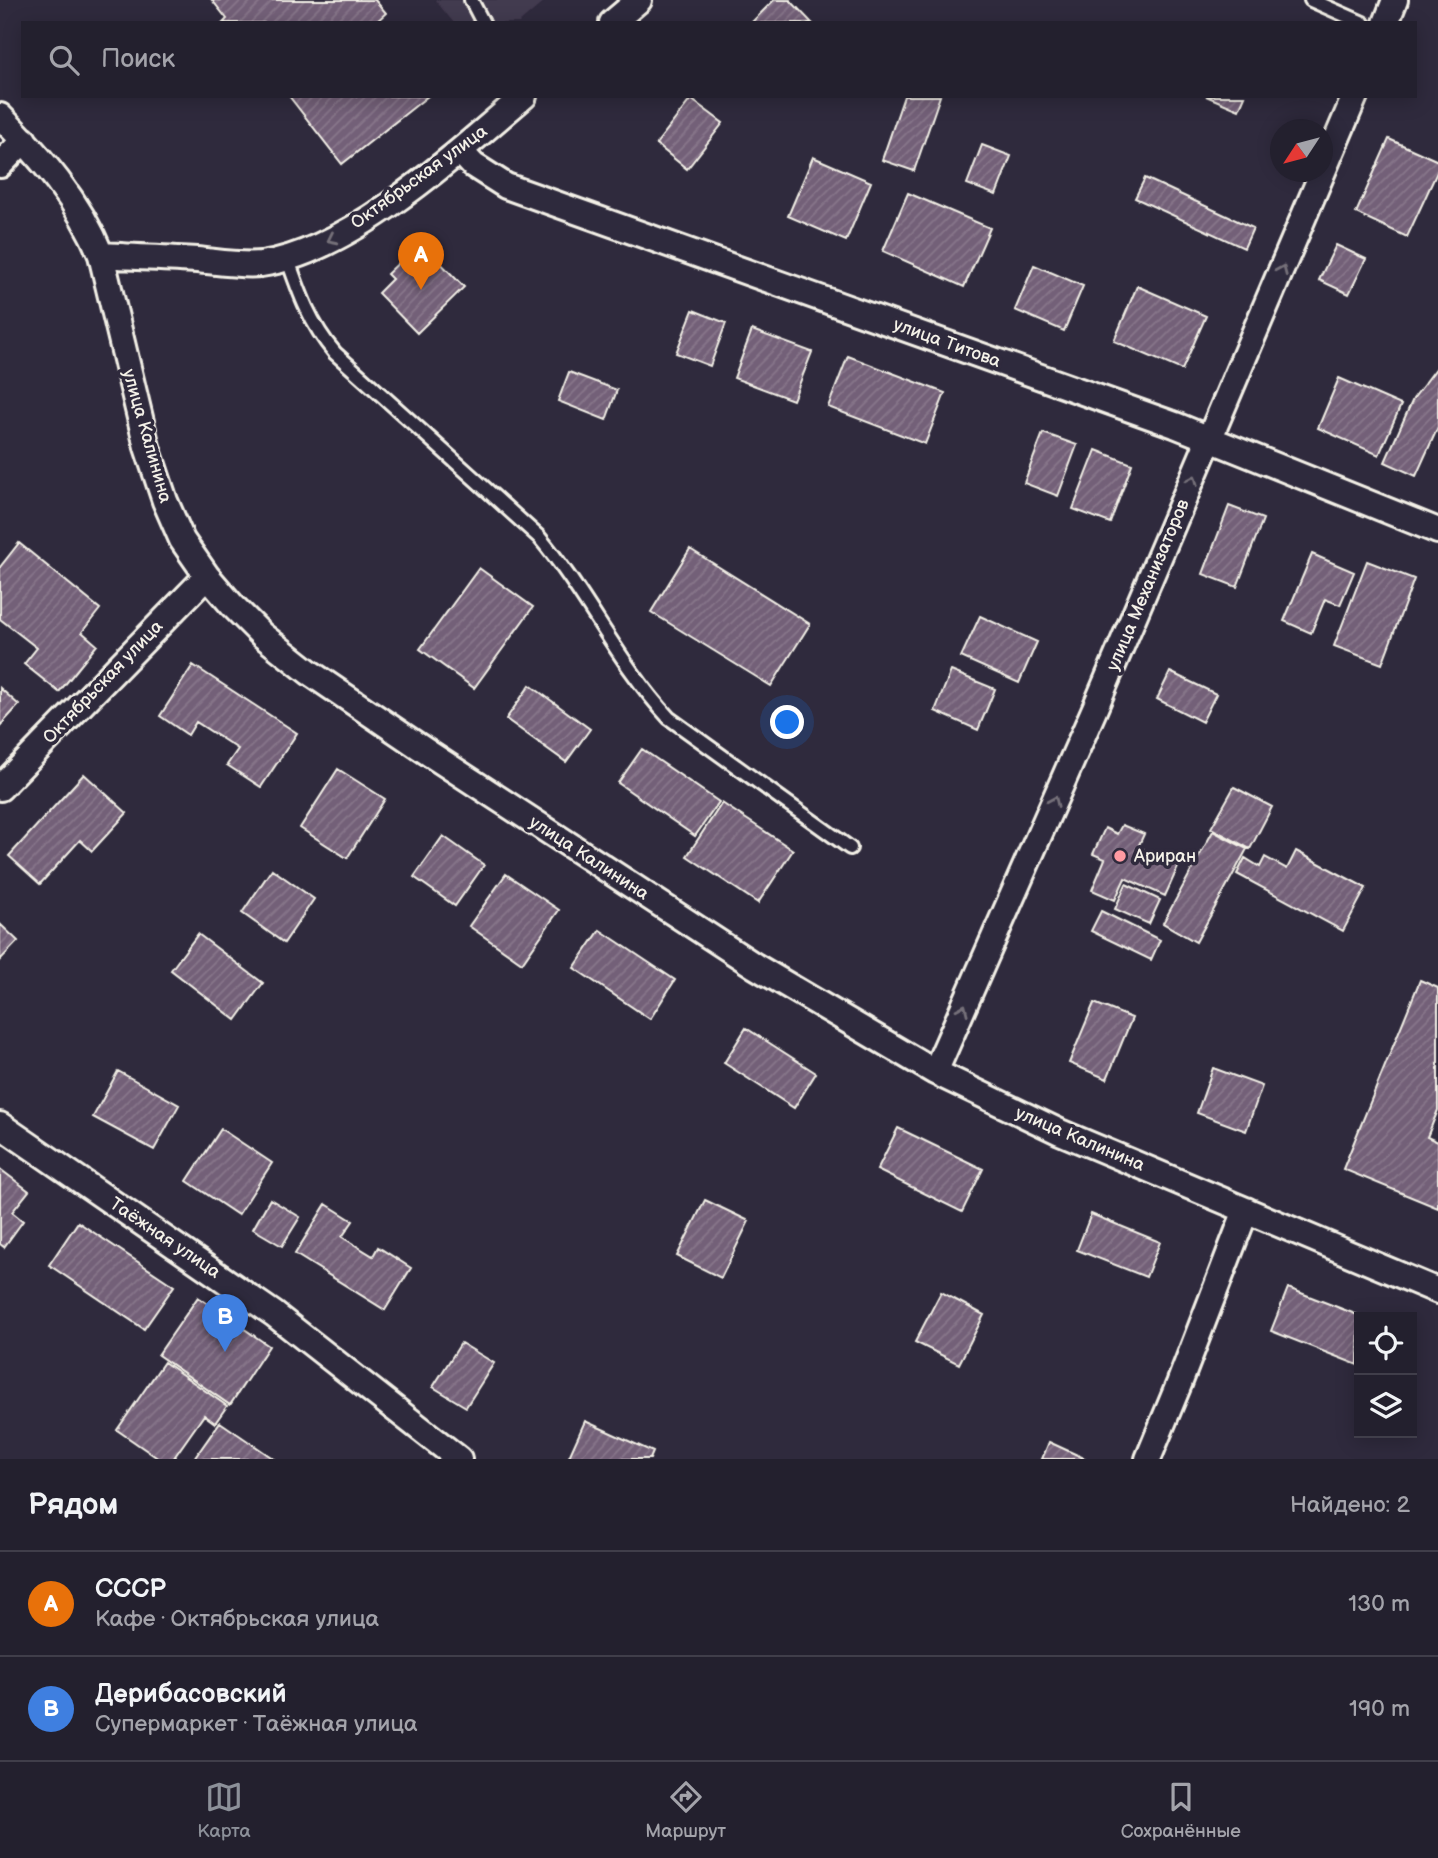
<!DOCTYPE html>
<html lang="ru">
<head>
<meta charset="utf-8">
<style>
  :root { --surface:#23202e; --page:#2f2d3a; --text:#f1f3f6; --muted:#a3a3aa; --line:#403e4a; --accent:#8c9099 }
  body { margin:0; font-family:"Balsamiq Sans",sans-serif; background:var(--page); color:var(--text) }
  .controls { position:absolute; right:21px; bottom:21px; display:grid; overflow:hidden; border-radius:0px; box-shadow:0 4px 18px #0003 }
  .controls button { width:63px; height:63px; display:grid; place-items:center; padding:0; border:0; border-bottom:2px solid var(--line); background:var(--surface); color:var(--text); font:35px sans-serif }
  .compass { position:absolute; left:1270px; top:119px; width:63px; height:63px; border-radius:50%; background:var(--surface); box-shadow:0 4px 18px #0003; rotate:234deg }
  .you { position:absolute; left:788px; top:723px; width:24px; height:24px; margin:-18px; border:5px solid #fff; border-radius:50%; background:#1a73e8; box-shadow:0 0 0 10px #1a73e833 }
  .badge { display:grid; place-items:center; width:46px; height:46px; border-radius:50%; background:var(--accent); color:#fff; font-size:23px; font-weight:700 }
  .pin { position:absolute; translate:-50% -58px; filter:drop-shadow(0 2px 4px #0008) }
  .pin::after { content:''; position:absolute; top:37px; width:24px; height:21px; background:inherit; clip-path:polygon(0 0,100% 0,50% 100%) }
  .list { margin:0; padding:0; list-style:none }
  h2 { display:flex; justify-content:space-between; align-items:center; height:91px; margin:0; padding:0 28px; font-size:30px }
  h2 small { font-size:23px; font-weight:400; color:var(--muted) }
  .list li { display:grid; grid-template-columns:46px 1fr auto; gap:21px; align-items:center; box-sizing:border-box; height:105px; padding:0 28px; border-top:2px solid var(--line) }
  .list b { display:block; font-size:26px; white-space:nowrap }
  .list p { margin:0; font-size:23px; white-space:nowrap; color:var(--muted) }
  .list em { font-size:23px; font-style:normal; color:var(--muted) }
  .icon { flex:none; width:38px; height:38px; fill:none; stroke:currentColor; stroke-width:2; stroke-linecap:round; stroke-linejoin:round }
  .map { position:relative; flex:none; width:1438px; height:1459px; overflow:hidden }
  .search { position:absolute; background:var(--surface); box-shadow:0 4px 18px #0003; left:21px; right:21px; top:21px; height:77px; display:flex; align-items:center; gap:18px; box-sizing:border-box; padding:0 24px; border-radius:0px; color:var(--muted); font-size:26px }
  .sheet { height:301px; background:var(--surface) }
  nav { display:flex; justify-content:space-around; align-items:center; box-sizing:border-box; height:98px; border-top:2px solid var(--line); background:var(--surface); font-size:19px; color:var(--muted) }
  nav a { display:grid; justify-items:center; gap:4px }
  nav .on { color:var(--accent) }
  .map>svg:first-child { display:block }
</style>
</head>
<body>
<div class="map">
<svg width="1438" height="1459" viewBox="0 0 1438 1459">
  <defs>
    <pattern id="building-hatch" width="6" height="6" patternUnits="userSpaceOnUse" patternTransform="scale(1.75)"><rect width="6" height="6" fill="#736078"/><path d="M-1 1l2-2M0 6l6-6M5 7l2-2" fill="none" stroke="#88778b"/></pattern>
  </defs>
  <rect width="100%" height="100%" fill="#2f2a3d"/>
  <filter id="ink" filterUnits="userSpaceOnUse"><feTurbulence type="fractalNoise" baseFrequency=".0143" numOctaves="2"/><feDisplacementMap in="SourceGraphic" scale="14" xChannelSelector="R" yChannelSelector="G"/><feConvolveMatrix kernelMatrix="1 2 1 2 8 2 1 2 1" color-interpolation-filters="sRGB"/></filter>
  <g filter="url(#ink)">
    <path fill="#433a4f" d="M435,0h111l-27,23h-65z"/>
    <path fill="url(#building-hatch)" stroke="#f4f1e8" stroke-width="2" d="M212,0h163l11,13 -11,10h-152l4,-4z
      M774,0h16l22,23h-61z
      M289,96h139l-86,68z
      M904,96h36l-26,75 -32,-11z
      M1206,96h39l-6,14z
      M691,99l32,24 -36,46 -31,-25z
      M1389,139l49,22v9l-31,67 -51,-24z
      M982,145l29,11 -15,39 -29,-11z
      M813,157l58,25 -25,59 -58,-25z
      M1145,178l108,50 -9,20 -109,-50z
      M908,193l82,35 -26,59 -81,-36z
      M1336,245l30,14 -17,35 -30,-14z
      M425,247l39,40 -47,46 -39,-40 14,-14 -5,-5 20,-19 5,5z
      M1034,265l49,21 -19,45 -49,-21z
      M1137,286l69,30 -24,54 -68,-29z
      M693,310l33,13 -16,43 -34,-13z
      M752,330l60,22 -19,48 -59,-22z
      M848,356l97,37 -20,51 -97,-37z
      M1438,366v61l-22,49 -31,-14 28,-63z
      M569,372l48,18 -11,30 -48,-19z
      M1339,378l62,27 -22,50 -61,-27z
      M1043,433l34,12 -19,51 -34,-13z
      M1096,450l36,14 -22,59 -37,-14z
      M1229,506l34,13 -26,68 -34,-13z
      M19,543l81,66 -18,23 15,13 -38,47 -35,-28 13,-16 -37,-29v-52z
      M690,549l120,75 -39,62 -120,-74z
      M1312,554l42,18 -14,33 -15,-6 -14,34 -27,-12z
      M1367,561l47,18 -32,85 -48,-18z
      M479,568l54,39 -59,81 -54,-39z
      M980,616l57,26 -18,41 -58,-26z
      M193,665l104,68 -36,54 -34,-22 11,-16 -42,-27 -8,13 -28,-19z
      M951,671l44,18 -17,41 -43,-19z
      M1170,672l46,22 -14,28 -45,-23z
      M530,685l60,44 -24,33 -60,-43z
      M0,688l19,17 -19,21z
      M642,749l77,53 -24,34 -77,-53z
      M338,769l47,30 -38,59 -47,-30z
      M84,774l43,39 -35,38 -12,-11 -40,44 -31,-28z
      M1234,787l38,20 -22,42 -39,-21z
      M722,803l71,47 -35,53 -71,-47z
      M1122,825l22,9 -6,13 41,18 -14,31 -40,-18 -10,22 -23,-10 13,-31 -12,-5 12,-26 12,6z
      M1213,831l34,18 -51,93 -33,-19z
      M443,836l41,29 -29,41 -41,-29z
      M1296,851l70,37 -23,43 -106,-57 8,-16 15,9 5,-10 22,12z
      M272,869l42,30 -30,44 -42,-30z
      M506,874l53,36 -37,53 -53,-37z
      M1126,884l34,16 -11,24 -34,-15z
      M1101,911l59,29 -9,20 -60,-29z
      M0,924l18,17 -18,19z
      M600,930l75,50 -25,39 -76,-51z
      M198,934l65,49 -27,37 -65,-50z
      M1420,980l18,8v122l-11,27 11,5v66l-95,-39z
      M1094,1003l38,15 -25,61 -38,-16z
      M746,1028l70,45 -22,35 -70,-45z
      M1213,1068l49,18 -16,45 -49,-18z
      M118,1071l61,34 -25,45 -61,-33z
      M898,1128l85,41 -21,43 -85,-42z
      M221,1129l51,34 -34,52 -51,-34z
      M0,1169l29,22 -17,21 11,9 -19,26 -4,-3z
      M270,1199l30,18 -18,29 -29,-17z
      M705,1200l44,21 -28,57 -44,-22z
      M326,1204l27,17 -11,16 31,19 5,-9 33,21 -26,42 -90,-56z
      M1091,1214l69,28 -14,35 -69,-27z
      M78,1222l96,64 -30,43 -95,-64z
      M1288,1288l75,29h-4l-1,48 -87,-34z
      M941,1292l43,23 -25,49 -44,-22z
      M198,1297l71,49 -39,59 -72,-50z
      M461,1343l33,20 -28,44 -33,-20z
      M164,1362l63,44 -12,17 -11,-8 -31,44h-14l-42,-29z
      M585,1421l68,31 -3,7h-82z
      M220,1422l54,37h-80z
      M1049,1442l37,17h-44z"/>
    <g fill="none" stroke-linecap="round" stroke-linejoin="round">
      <g stroke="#f4f1e8" stroke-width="18">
        <path id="service" d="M471,0l12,23
          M1311,0l52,23
          M287,257c12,35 23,67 48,96l204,184c48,57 79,126 130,181l181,130"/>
      </g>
      <g stroke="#f4f1e8" stroke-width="30">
        <path id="minor" d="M612,23l27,-23
          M1386,23l9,-23
          M0,116c41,41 79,85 101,139l46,192 18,54 17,39 25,36 25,29 30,30 47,37 121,82 325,212 180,106 125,60 378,159
          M460,151l13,14 33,21 669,239 263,106
          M0,165l24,-25
          M101,255c32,2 64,3 96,5 21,2 43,6 64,4 89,-12 196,-111 263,-168
          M0,788l207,-212
          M935,1072l160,-364 260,-612
          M0,1125l274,189 185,145
          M1148,1459l31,-75 67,-174"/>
      </g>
      <use href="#service" stroke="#2f2a3d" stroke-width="12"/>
      <use href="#minor" stroke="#2f2a3d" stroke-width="24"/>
    </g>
    <defs><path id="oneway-chevron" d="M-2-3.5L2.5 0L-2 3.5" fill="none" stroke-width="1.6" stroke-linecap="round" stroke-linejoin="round" transform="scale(1.75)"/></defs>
    <g stroke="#747079">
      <use href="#oneway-chevron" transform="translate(332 239) rotate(154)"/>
      <use href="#oneway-chevron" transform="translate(1282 270) rotate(-67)"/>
      <use href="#oneway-chevron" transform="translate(1193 480) rotate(-67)"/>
      <use href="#oneway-chevron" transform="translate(1054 801) rotate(-66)"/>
      <use href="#oneway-chevron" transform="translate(963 1009) rotate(-66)"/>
    </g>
  </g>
  <circle fill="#ff9aa2" stroke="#2f2a3d" stroke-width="2.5" cx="1120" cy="856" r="7"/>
  <g text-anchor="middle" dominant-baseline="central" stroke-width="7" stroke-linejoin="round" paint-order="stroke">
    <g font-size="18" fill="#f4f1e8" stroke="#2f2a3d">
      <text transform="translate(419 177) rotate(-36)">Октябрьская улица</text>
      <text transform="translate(947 343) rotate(20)">улица Титова</text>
      <text transform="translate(147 436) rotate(74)">улица Калинина</text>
      <text transform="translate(1148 585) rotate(-67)">улица Механизаторов</text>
      <text transform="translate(103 682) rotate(-46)">Октябрьская улица</text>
      <text transform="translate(589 858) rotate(33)">улица Калинина</text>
      <text transform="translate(1080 1139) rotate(23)">улица Калинина</text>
      <text transform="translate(165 1238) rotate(34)">Таёжная улица</text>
    </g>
    <g font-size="18" fill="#f4f1e8" stroke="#2f2a3d" text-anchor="start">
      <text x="1134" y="856">Ариран</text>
    </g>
  </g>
</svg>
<div class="controls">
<button><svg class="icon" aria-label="locate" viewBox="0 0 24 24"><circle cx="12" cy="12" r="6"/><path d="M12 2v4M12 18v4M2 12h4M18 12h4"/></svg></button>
<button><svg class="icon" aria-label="layers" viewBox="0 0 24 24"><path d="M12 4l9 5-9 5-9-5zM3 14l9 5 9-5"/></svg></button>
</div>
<svg class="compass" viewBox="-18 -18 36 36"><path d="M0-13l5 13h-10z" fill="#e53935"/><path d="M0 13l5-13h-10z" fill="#a3a3aa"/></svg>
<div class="you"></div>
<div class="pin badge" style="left:421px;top:290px;background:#e8710a">A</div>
<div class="pin badge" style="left:225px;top:1352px;background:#3f7fe0">B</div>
<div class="search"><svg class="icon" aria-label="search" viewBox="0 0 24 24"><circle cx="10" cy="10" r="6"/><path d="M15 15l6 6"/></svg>Поиск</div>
</div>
<section class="sheet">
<h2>Рядом<small>Найдено: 2</small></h2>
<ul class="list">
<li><span class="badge" style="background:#e8710a">A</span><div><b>СССР</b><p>Кафе · Октябрьская улица</p></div><em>130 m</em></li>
<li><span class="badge" style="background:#3f7fe0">B</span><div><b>Дерибасовский</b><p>Супермаркет · Таёжная улица</p></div><em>190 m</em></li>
</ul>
</section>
<nav>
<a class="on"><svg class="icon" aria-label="map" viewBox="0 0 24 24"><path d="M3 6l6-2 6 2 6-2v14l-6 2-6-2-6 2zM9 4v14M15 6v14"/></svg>Карта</a>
<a><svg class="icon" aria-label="directions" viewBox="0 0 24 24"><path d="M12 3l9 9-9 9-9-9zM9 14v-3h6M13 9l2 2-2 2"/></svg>Маршрут</a>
<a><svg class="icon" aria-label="saved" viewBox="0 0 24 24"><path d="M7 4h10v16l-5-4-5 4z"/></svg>Сохранённые</a>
</nav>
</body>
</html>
